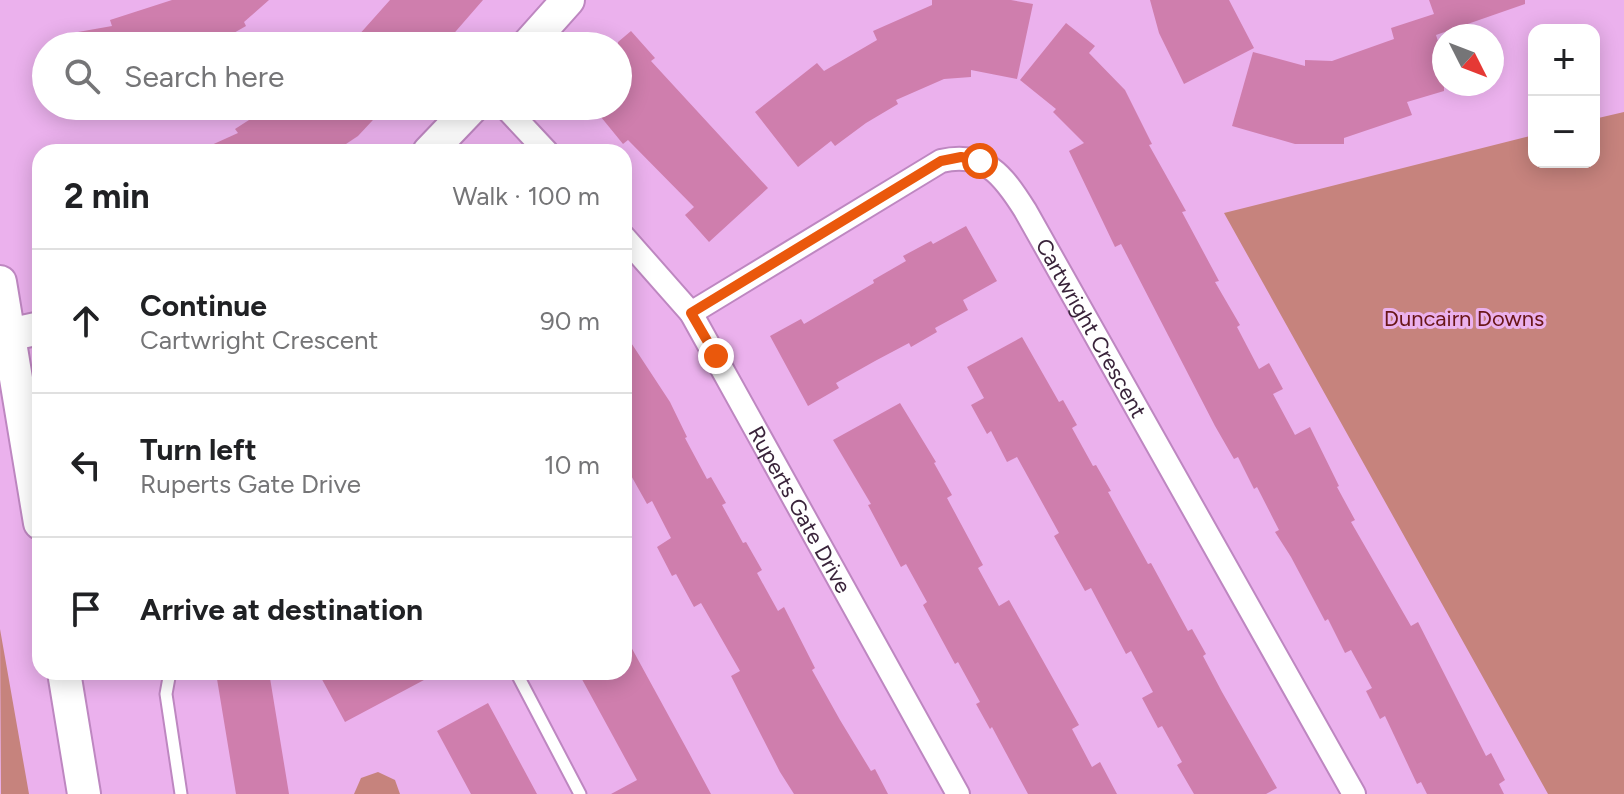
<!DOCTYPE html>
<html lang="en">
<head>
<meta charset="utf-8">
<style>
  :root { --surface:#fff; --page:#f2f2f2; --text:#202124; --muted:#757577; --line:#e0e0e0 }
  body { margin:0; font-family:Figtree,sans-serif; background:var(--page); color:var(--text) }
  .controls { position:absolute; right:24px; top:24px; display:grid; overflow:hidden; border-radius:16px; box-shadow:0 4px 20px #0003 }
  .controls button { width:72px; height:72px; display:grid; place-items:center; padding:0; border:0; border-bottom:2px solid var(--line); background:var(--surface); color:var(--text); font:40px sans-serif }
  .compass { position:absolute; left:1432px; top:24px; width:72px; height:72px; border-radius:50%; background:var(--surface); box-shadow:0 4px 20px #0003; rotate:132deg }
  .stop { position:absolute; width:24px; height:24px; margin:-18px; border:6px solid #ea580c; border-radius:50%; background:#fff }
  .stop.end { background:#ea580c; border-color:#fff; box-shadow:0 2px 8px #0008 }
  .list { margin:0; padding:0; list-style:none }
  h2 { display:flex; justify-content:space-between; align-items:center; height:104px; margin:0; padding:0 32px; font-size:34px }
  h2 small { font-size:26px; font-weight:400; color:var(--muted) }
  .list li { display:grid; grid-template-columns:52px 1fr auto; gap:24px; align-items:center; box-sizing:border-box; height:144px; padding:0 32px; border-top:2px solid var(--line) }
  .list b { display:block; font-size:30px; white-space:nowrap }
  .list p { margin:0; font-size:26px; white-space:nowrap; color:var(--muted) }
  .list em { font-size:26px; font-style:normal; color:var(--muted) }
  .icon { flex:none; width:44px; height:44px; fill:none; stroke:currentColor; stroke-width:2; stroke-linecap:round; stroke-linejoin:round }
  .map { position:relative; flex:none; width:1624px; height:794px; overflow:hidden }
  .search { position:absolute; background:var(--surface); box-shadow:0 4px 20px #0003; left:32px; top:32px; width:600px; height:88px; display:flex; align-items:center; gap:20px; box-sizing:border-box; padding:0 28px; border-radius:44px; color:var(--muted); font-size:30px }
  .panel { position:absolute; background:var(--surface); box-shadow:0 4px 20px #0003; left:32px; top:144px; width:600px; height:536px; border-radius:24px }
  .map>svg:first-child { display:block }
</style>
</head>
<body>
<div class="map">
<svg width="1624" height="794" viewBox="0 0 1624 794">
  <rect width="100%" height="100%" fill="#ebb1ed"/>
  <path fill="#c6837d" d="M1624,112v682h-76l-324,-581 310,-78v27h60v-43z
    M0,629l29,165h-28z
    M378,772l17,8 5,14h-46l7,-16z"/>
  <path fill="#cf7ead" d="M172,0h97l-25,22 2,4 -35,20h-149l-1,-11 51,-9 -2,-6z
    M390,0h93l-40,46h-94z
    M932,0h79l22,4 -16,75 -46,-9v7l-27,2 -48,21 2,4 -32,19 -31,23 -4,-5 -33,26 -43,-55 62,-49 7,8 53,-31 -4,-9 59,-26z
    M1150,0h79l25,48 -70,36 -25,-51z
    M1429,0h96v4l-89,31 8,25v31l-37,11 5,13 -68,23v6h-49l-63,-18 21,-74 52,14v-6l27,1 62,-22 -3,-11 43,-14z
    M1066,23l29,23 -6,7 36,37 27,54 -3,1 37,66 -4,1 37,69 -4,1 25,43 -3,2 22,42 10,-6 14,26 -10,5 22,41 15,-8 29,59 -2,1 18,33 -4,2 60,104 7,-4 68,134 5,-3 14,27 -6,4 5,10h-77l-6,-12 -4,2 -32,-68 -5,3 -14,-28 6,-3 -21,-38 -6,3 -17,-34 -3,2 -34,-64 -16,-25 4,-2 -22,-43 -3,2 -16,-32 -4,2 -19,-33 -94,-182 -6,3 -46,-96 15,-8 -31,-31 3,-3 -36,-29z
    M631,31l24,27 -4,3 117,127 -59,54 -24,-27 9,-8 -66,-67 -5,4 -31,-38h26v-64z
    M271,106h115l-28,30 -24,16h-138l42,-19 -3,-4z
    M966,226l31,55 -34,19 5,10 -33,18 2,4 -26,15 -2,-4 -34,18 -39,22 3,5 -31,18 -38,-70 31,-17 3,5 70,-41 -1,-3 33,-19 -3,-5 28,-15 2,3z
    M624,332l46,70 17,35 -2,1 22,41 4,-2 15,26 -4,2 21,38 3,-1 16,28 -5,3 21,38 6,-4 31,61 -3,2 28,50 31,51 4,-2 13,25h-94l-14,-22 -49,-96 9,-5 -39,-68 -7,4 -18,-33 -4,2 -15,-29 14,-9 -19,-37 -5,3 -23,-41z
    M1022,337l37,65 4,-2 14,25 -5,3 21,38 3,-1 15,26 -3,1 40,72 3,-1 37,68 4,-2 14,25 -3,2 19,36 55,96 -11,6h-72l-17,-29 5,-3 -20,-36 -4,2 -16,-30 11,-6 -22,-41 -5,3 -35,-66 -6,3 -31,-55 5,-3 -42,-76 -10,5 -16,-31 -4,3 -16,-29 13,-7 -17,-31z
    M900,403l36,59 -2,1 18,32 -5,3 36,67 -5,3 21,38 10,-6 70,125 -7,4 20,38 8,-5 17,32h-89l-36,-67 -2,2 -14,-25 4,-2 -22,-40 -3,2 -32,-59 4,-3 -21,-38 -5,3 -33,-62 3,-1 -38,-64z
    M624,634l65,119 22,41h-100l26,-14 -59,-108h46z
    M257,672h12l20,122h-53l-19,-115z
    M318,672h121l-94,50z
    M488,703l49,91h-66l-34,-63z"/>
  <g fill="none" stroke-linecap="round" stroke-linejoin="round">
    <g stroke="#be87c1" stroke-width="15">
      <path id="lane" d="M170,672l-4,22 15,100
        M516,672l64,122"/>
    </g>
    <g stroke="#be87c1" stroke-width="26">
      <g id="street">
        <path d="M504,106l43,46"/>
        <path id="s1" d="M624,237l67,76 267,481"/>
        <path id="s2" d="M691,313l250,-152c44,-10 62,14 84,49l329,584"/>
      </g>
    </g>
    <g stroke="#be87c1" stroke-width="36">
      <path id="secondary" d="M527,46l41,-46
        M429,152l44,-46
        M0,282l40,241
        M0,337l40,-9
        M64,672l20,122"/>
    </g>
    <use href="#lane" stroke="#fff" stroke-width="11"/>
    <use href="#street" stroke="#fff" stroke-width="22"/>
    <use href="#secondary" stroke="#fff" stroke-width="32"/>
  </g>
  <g fill="none" stroke-linecap="round" stroke-linejoin="round">
    <path stroke="#ea580c" stroke-width="10" d="M716,356l-25,-43 250,-152 20,-4 19,4"/>
  </g>
  <g text-anchor="middle" dominant-baseline="central" stroke-width="6" stroke-linejoin="round" paint-order="stroke">
    <g font-size="22" fill="#691617" stroke="#ebb1ed">
      <text x="1464" y="318">Duncairn Downs</text>
    </g>
    <g font-size="22" fill="#39233a" stroke="#ebb1ed">
      <text stroke="none"><textPath href="#s2" startOffset="534">Cartwright Crescent</textPath></text>
      <text stroke="none"><textPath href="#s1" startOffset="326">Ruperts Gate Drive</textPath></text>
    </g>
  </g>
</svg>
<div class="controls">
<button>+</button>
<button>−</button>
</div>
<svg class="compass" viewBox="-18 -18 36 36"><path d="M0-13l5 13h-10z" fill="#e53935"/><path d="M0 13l5-13h-10z" fill="#757577"/></svg>
<div class="stop" style="left:980px;top:161px"></div>
<div class="stop end" style="left:716px;top:356px"></div>
<div class="search"><svg class="icon" aria-label="search" viewBox="0 0 24 24"><circle cx="10" cy="10" r="6"/><path d="M15 15l6 6"/></svg>Search here</div>
<section class="panel">
<h2>2 min<small>Walk · 100 m</small></h2>
<ul class="list">
<li><svg class="icon" aria-label="ahead" viewBox="0 0 24 24"><path d="M12 20V5M6 11l6-6 6 6"/></svg><div><b>Continue</b><p>Cartwright Crescent</p></div><em>90 m</em></li>
<li><svg class="icon" aria-label="left" viewBox="0 0 24 24"><path d="M17 20v-9H6M10 6l-5 5 5 5"/></svg><div><b>Turn left</b><p>Ruperts Gate Drive</p></div><em>10 m</em></li>
<li><svg class="icon" aria-label="arrive" viewBox="0 0 24 24"><path d="M6 21V4h12l-3 4 3 4H6"/></svg><div><b>Arrive at destination</b></div></li>
</ul>
</section>
</div>
</body>
</html>
